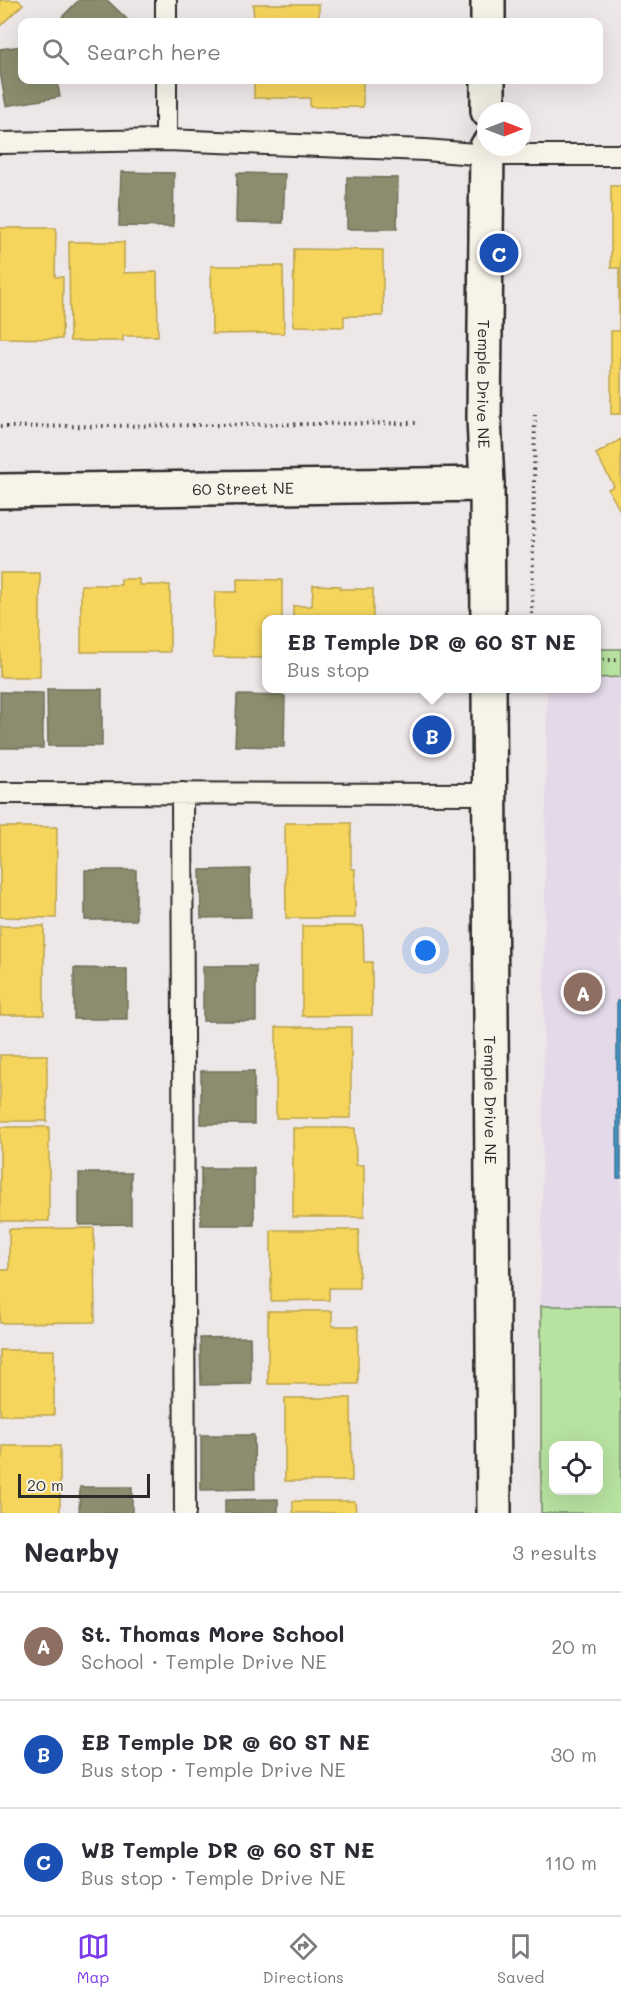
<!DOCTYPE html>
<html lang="en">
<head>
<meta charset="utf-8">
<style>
  :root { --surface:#fff; --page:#f2f2f3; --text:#2b2b33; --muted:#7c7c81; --line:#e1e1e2; --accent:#7c3aed }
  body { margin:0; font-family:Mali,sans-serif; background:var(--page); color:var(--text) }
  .controls { position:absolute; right:18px; bottom:18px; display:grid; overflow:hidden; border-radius:12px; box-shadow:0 6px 24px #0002 }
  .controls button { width:54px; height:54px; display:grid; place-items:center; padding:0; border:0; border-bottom:2px solid var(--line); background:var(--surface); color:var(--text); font:30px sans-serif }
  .compass { position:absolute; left:477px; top:102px; width:54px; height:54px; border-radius:50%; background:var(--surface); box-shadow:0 6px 24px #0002; rotate:90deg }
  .scale { position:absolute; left:18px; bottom:15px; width:132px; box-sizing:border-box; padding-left:6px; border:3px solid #2b2b2b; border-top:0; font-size:16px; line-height:21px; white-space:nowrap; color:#2b2b2b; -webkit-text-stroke:4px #f7f3e8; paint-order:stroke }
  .you { position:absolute; left:426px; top:951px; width:21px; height:21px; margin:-15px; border:4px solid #fff; border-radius:50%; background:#1a73e8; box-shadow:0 0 0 9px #1a73e833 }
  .badge { display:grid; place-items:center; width:39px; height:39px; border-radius:50%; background:var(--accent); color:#fff; font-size:20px; font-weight:700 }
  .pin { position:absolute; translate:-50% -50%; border:3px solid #fff; box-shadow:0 2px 6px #0006 }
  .popup { position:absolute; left:262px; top:615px; width:339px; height:78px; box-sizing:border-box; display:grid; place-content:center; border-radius:12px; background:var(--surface); filter:drop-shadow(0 2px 4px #0005); font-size:20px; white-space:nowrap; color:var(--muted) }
  .popup b { font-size:22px; color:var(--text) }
  .popup::after { content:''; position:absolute; left:50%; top:100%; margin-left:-12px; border:12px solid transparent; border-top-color:var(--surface) }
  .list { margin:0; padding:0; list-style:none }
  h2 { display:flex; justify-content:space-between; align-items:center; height:78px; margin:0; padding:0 24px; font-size:26px }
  h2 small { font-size:20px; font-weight:400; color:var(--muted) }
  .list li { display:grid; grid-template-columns:39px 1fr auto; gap:18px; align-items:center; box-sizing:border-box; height:108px; padding:0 24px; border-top:2px solid var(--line) }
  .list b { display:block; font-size:22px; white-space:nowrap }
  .list p { margin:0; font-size:20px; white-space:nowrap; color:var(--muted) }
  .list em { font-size:20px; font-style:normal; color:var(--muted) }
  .icon { flex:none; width:33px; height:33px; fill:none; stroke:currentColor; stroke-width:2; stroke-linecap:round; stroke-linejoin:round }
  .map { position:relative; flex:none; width:621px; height:1513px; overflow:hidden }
  .search { position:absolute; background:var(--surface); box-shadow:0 6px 24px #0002; left:18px; right:18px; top:18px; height:66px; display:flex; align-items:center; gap:15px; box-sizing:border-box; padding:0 21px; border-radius:12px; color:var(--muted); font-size:22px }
  .sheet { height:402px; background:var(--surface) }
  nav { display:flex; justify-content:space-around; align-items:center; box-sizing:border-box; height:84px; border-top:2px solid var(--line); background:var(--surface); font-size:16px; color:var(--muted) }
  nav a { display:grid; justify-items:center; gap:3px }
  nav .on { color:var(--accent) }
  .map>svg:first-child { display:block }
</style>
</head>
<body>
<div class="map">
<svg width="621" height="1513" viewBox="0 0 621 1513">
  <rect width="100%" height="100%" fill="#eee7e8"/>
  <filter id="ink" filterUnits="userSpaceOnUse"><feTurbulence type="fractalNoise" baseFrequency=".0167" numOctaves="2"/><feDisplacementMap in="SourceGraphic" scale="12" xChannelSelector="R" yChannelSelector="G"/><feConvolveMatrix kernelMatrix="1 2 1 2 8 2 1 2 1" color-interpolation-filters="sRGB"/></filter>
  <g filter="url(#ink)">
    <path fill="#e3d9e8" d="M621,677v629h-80l6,-617 50,-1v-10z"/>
    <path fill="#b7e2a0" stroke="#718666" stroke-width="1.5" fill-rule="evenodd" d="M597,649h24v28l-24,1z
      M541,1306h80v207h-80zM554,1446h44v44h-44z"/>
    <path fill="#f6d55c" stroke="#b9a24d" stroke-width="1.5" d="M0,0h18l5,4 -23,22z
      M253,4h66v18h-65z
      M254,80h109v27h-53v-9h-56z
      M611,186h10v228h-10v-83h8v-63h-8z
      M0,228h56l-1,49h8l-1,62 -62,-1z
      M69,242h55v31l33,-1 1,64h-35v5h-53z
      M294,249l89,1v66h-39v11l-51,-1z
      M211,266h72l1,67 -72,1z
      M621,439v73l-13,-23 6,-3 -18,-32z
      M0,573h40v104h-40z
      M121,579h18v6h31v67h-89v-67h40z
      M237,579l45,1v40h-15v38l-54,-1 2,-65h22z
      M313,585l27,1v3h33v31h-80v-14h19z
      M285,823h66v46h4v49h-69z
      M0,827h57l-1,91 -56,-1z
      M0,926h44v89h-44z
      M302,926h61l1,36h8v53l-70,1z
      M276,1027h75v91h-75z
      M0,1055h47v66h-47z
      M0,1127h49v94h-49z
      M293,1128h62l1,37h8v52h-71z
      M94,1228l1,94 -95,1v-53h9v-41z
      M271,1230h88v58h-30v12l-58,1z
      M268,1311h64v15h26v58h-90z
      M0,1350h54v65h-54z
      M285,1398h66l1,83h-67z
      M3,1446h57v67h-60v-55h3z
      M293,1501h62l1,12h-63z"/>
    <path fill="#4393c3" stroke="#3c7495" stroke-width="1.5" d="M617,1001h4v177h-4z"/>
    <path fill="#8c8c6e" stroke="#6f6f5a" stroke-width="1.5" d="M79,0h28l23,22h-73z
      M22,46v34h35l3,17 -54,9 -6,-34v-23z
      M121,172l53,1 -1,54 -54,-1z
      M237,173l48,1 -2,49 -47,-1z
      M347,177l51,1 -1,51h-50z
      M47,689h55v57h-54z
      M0,692l43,1v55h-43z
      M237,695l48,1 -1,51 -49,-1z
      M250,869l1,48 -50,1 -1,-48z
      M85,870h51v50h-51z
      M203,966h53v55h-53z
      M74,968l53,1v50h-53z
      M201,1071h53v53h-53z
      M201,1168h53v57h-53z
      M79,1173h52v51l-52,1z
      M250,1337l1,47 -50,1 -1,-47z
      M201,1435h53l1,54 -54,1z
      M80,1487h52v26h-53z
      M278,1499v14h-53v-13z"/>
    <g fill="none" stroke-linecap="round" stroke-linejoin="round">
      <g stroke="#2b2b2b" stroke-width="24">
        <path id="lane" d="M166,0v22
          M166,140l259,10 62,5h134
          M0,143l166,-3v-60
          M0,793l490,1
          M182,793l3,720"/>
      </g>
      <g stroke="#2b2b2b" stroke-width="38">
        <g id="street">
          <path id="s1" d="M0,491l487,-7"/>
        </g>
      </g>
      <g stroke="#2b2b2b" stroke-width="38">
        <g id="secondary">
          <path d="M488,22v-22"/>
          <path d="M488,111v-31"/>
          <path id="s2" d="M487,147l-3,271 3,66 1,136"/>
          <path id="s3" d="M489,688l5,825"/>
        </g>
      </g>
      <path stroke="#2b2b2b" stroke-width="4" stroke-dasharray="1.5 4.5" stroke-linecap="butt" d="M0,427l420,-4
        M532,620l3,-207
        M597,660h24"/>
      <use href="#lane" stroke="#f7f3e8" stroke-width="20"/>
      <use href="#street" stroke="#f7f3e8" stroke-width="33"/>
      <use href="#secondary" stroke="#f7f3e8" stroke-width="33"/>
    </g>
  </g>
  <g text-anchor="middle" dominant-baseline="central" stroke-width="6" stroke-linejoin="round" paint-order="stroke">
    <g font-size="16" fill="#2b2b2b" stroke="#f7f3e8">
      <text stroke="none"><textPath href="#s2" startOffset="237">Temple Drive NE</textPath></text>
      <text stroke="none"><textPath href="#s1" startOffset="243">60 Street NE</textPath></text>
      <text stroke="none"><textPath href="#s3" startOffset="412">Temple Drive NE</textPath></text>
    </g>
  </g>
</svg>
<div class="controls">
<button><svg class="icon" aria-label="locate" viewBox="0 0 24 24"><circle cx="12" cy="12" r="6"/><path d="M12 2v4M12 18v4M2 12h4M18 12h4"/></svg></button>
</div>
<svg class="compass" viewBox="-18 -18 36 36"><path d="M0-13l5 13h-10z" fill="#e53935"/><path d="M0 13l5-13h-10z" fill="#7c7c81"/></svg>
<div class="scale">20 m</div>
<div class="you"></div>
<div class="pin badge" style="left:583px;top:992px;background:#8d6e63">A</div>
<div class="pin badge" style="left:432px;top:735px;background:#1a4fb4">B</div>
<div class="popup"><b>EB Temple DR @ 60 ST NE</b>Bus stop</div>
<div class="pin badge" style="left:499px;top:253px;background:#1a4fb4">C</div>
<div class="search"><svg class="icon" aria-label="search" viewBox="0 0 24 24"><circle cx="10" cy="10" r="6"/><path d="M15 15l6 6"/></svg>Search here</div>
</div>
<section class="sheet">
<h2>Nearby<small>3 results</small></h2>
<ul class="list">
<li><span class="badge" style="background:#8d6e63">A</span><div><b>St. Thomas More School</b><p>School · Temple Drive NE</p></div><em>20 m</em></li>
<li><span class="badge" style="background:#1a4fb4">B</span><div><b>EB Temple DR @ 60 ST NE</b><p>Bus stop · Temple Drive NE</p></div><em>30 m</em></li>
<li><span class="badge" style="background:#1a4fb4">C</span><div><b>WB Temple DR @ 60 ST NE</b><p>Bus stop · Temple Drive NE</p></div><em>110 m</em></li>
</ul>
</section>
<nav>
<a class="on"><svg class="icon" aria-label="map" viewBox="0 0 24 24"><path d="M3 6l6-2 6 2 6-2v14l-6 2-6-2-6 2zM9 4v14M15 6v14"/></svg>Map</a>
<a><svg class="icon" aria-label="directions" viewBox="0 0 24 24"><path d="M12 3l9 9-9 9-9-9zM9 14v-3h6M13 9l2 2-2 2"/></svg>Directions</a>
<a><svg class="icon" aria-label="saved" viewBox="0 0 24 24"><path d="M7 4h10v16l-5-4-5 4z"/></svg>Saved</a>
</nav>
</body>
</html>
